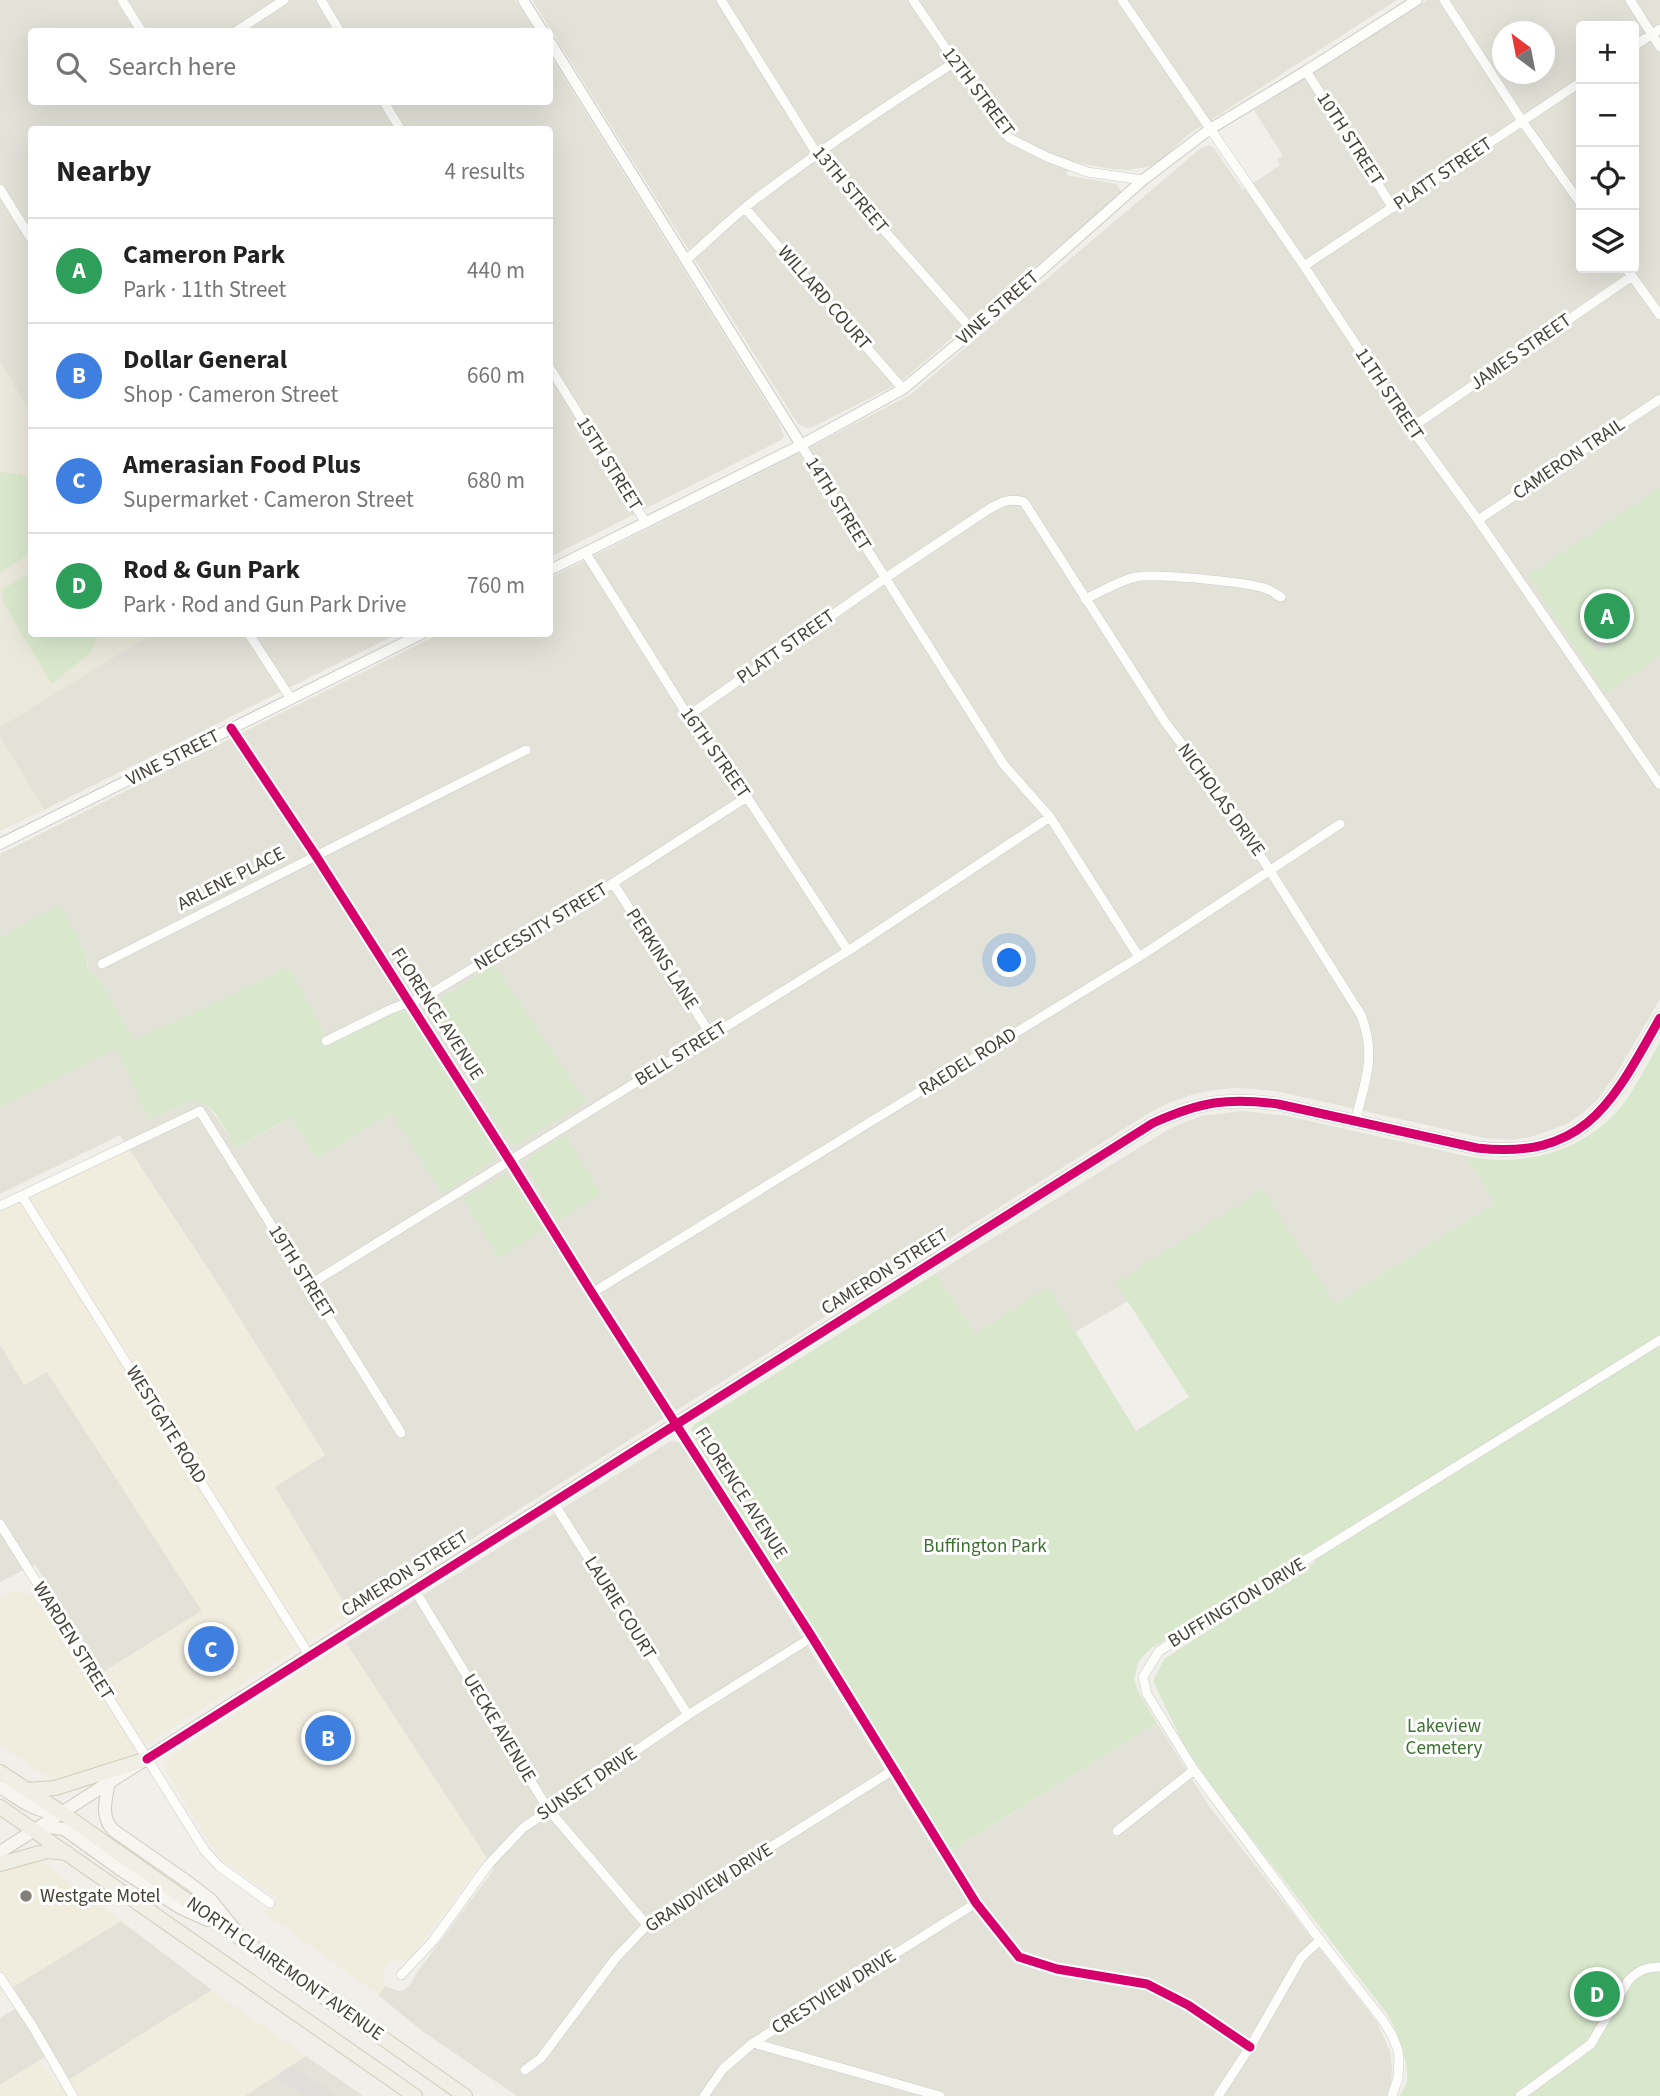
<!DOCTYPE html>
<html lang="en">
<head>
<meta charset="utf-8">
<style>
  :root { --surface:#fff; --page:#f2f2f2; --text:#222; --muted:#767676; --line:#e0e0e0; --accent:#b45309 }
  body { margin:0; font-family:"Source Sans 3",sans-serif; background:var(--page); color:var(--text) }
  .controls { position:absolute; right:21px; top:21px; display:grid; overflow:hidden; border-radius:7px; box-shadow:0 7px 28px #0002 }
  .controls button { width:63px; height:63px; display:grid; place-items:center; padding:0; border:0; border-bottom:2px solid var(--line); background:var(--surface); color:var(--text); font:35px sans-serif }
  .compass { position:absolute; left:1492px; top:21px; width:63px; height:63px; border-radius:50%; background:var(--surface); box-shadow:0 7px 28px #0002; rotate:328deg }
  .you { position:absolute; left:1010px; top:961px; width:24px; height:24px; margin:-18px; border:5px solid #fff; border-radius:50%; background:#1a73e8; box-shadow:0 0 0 10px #1a73e833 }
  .badge { display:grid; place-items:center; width:46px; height:46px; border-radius:50%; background:var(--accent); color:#fff; font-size:23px; font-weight:700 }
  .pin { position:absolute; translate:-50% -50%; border:4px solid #fff; box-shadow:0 2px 7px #0006 }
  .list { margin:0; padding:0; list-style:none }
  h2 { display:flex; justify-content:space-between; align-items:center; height:91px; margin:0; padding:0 28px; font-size:30px }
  h2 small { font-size:23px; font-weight:400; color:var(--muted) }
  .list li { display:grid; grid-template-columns:46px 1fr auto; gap:21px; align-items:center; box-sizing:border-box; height:105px; padding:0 28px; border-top:2px solid var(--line) }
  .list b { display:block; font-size:26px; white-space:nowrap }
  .list p { margin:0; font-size:23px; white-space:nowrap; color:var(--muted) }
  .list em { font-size:23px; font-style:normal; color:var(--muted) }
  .icon { flex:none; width:38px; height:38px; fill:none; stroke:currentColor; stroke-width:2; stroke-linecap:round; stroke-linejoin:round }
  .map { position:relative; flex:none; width:1660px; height:2096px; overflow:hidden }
  .search { position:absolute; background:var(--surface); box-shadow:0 7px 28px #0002; left:28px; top:28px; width:525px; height:77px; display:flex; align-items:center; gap:18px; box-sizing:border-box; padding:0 24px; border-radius:7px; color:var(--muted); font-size:26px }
  .panel { position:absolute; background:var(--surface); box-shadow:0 7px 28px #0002; left:28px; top:126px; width:525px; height:511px; border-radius:7px }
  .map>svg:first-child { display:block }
</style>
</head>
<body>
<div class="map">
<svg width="1660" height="2096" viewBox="0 0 1660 2096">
  <rect width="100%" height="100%" fill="#f0efea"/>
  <path fill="#e3e2d9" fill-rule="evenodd" d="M0,0h515l20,31 -503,1v70h518v-47l229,368 5,13 -3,4 -231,117v-427h-518l-1,283 -31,-50z
    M532,0h865l-208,134 -28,26 -10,6 -22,4 -17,-1 -40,-7 -6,13 50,9 5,7 -1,3 -216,185 -16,10 -75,38 -7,1 -8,-4z
    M1428,0h232v999l-45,77 -18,24 -13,12 -17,12 -36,13 -19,3 -28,-2 -208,-47 -37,-3 -17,1 -28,5 -26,9 -19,10 -798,502 -77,-128 51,-32 -102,-163 -103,-157 -120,59v-87l116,-60 33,73 40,-18 7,-1 9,3 13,15 19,29 54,-31 26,42 74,-46 99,51 -161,-120 -40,-77 -155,75 -35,-65 -6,-1 -6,-6 1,-13 -27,-51 -61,31v-83l439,-220h111v-56l218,-109 142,-74 291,-247 8,-3 4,2 30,43 37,-25 -3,-6 6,-3 -29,-46zM1581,26h53v242h-53zM1502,32h42v42h-42z
    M151,634h246l-353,176 -44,-74v-9z
    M1243,1111l44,5 179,40 29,47 -160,101 -218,-21 11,18 -53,31 -27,-44 -73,46 -39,-61 235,-145 30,-12z
    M0,1344l24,40 23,-13 155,240 -99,61 -68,-108 -35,18z
    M671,1441l10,2 259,415 217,-135 52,83 168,216 13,29 2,17 -1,16 -4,12h-870l-95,-65 -44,-36 7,-9 14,5 5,-1 5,-4 9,-15 76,-102 -148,-226z
    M121,1921l91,69 -143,90 -17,-27 -52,32v-67l23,-14 -11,-17z
    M306,2056l57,40h-118l-1,-1z"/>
  <path fill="#f1edde" d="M129,1149l94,143 102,163 -50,32 76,128 -239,151 -55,18 -57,-39v-148l11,-5 6,-1 16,4 56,86 113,-70 -155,-239 -23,13 -24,-41v-133z
    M346,1643l140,214 -75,100 -5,3 -14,1 -5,4 -5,10 3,11 -7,9 -113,-82 11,-15 -51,-36 -13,-15 -45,-74 -1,-7 2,-6 5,-4 21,-16z
    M37,1857l84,64 -121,74v-126z
    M212,1990l94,66 -61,40h-245v-11l40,-25 18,27z"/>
  <path fill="#eae8da" d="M0,363l31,50 1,221h119l-151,93z
    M0,736l44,74 -44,21z"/>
  <path fill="#d9e8cd" d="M0,472l19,2 13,6 -1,73 -31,20z
    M1660,487v169l-54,37 -24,-34 -54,-84z
    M31,572l1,62h68l-11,20 -37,30 -49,-82v-13z
    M61,905l27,52c-3,10 -1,18 11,20l35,64 155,-74 37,69 67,-24 12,-1 5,6 84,133 1,9 -52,35 -52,-81 -74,46 -26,-42 -55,31c-11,-18 -22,-50 -47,-46l-40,18 -33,-72 -116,59v-170z
    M494,964l92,138 -70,43 -7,-4 -9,-13 -73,-117 3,-6z
    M1660,1042v1054h-260c2,-5 6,-11 7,-16 2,-19 -10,-48 -19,-65l-170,-220 -34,-50 -31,-64 11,-22 151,-97v-10l-73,46 -91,50 -12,13 -5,17 4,13 19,32 -206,128 -255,-409 -5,-13 3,-4 242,-152 39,61 73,-47 88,144 53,-34 -73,-114 147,-94 72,115 160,-101 -29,-47c60,13 124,-6 161,-57 12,-18 22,-38 33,-57z
    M565,1134l36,60 -43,27 -33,-56 4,-7z
    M504,1175l7,3 33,52 -45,28 -36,-59z"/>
  <path fill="#dfdeda" d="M1607,613l15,22 -25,16 -15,-22z
    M292,2066l31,20 12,10h-30l-27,-18 4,-6z"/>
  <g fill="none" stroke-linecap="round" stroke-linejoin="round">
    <g stroke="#cccbc6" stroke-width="10">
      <path id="minor" d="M122,0l20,32
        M321,0l19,32
        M721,0l96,154 156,177
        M913,0l42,62 54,76 38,19 40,15 56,8
        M1122,0l182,266 107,162 67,92 182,265
        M1444,0l78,121 59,83
        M1630,0l30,47
        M235,32l49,-32
        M1634,46l26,-17
        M1306,71l87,137
        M384,102l17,28
        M0,189l32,51
        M745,208l158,181
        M687,259c20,-17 39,-36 60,-53 67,-52 137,-99 208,-144
        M1304,266l277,-184
        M1626,268l34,47
        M550,368l96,155
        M1411,428l221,-152
        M801,445l203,320 46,52 89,140
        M1478,520l182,-121
        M585,552l103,164 59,81 101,154
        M1085,599c16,-7 33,-18 51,-22 19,-4 112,5 131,12 5,2 10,6 14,8
        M249,634l42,65
        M688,716l196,-137 102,-68c13,-8 23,-14 38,-9l141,220 66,87 130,206c16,41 4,66 -6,107
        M231,728l85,128 194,305 82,132 220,344 164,266 43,54 38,12 90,15 41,21 62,42
        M613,883l98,152
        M102,964l424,-214
        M326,1041l65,-32 34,-12 188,-114 134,-86
        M22,1196l287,459
        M0,1206l200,-95 201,322
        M309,1285l539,-334 202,-134
        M592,1293l547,-336 201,-133
        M553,1502l135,213
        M0,1524l205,327 14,15 51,37
        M414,1589l134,220 99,116
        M1117,1831l77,-61
        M401,1975l32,-34 55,-76 35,-37 165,-113 124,-78
        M0,1977l33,50 40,69
        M753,2043l187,53
        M525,2070l16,-12 74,-99 32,-34 246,-155
        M704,2096l19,-27 30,-26 223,-140
        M1218,2096l32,-49 51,-89 19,-18
        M1392,2096l6,-18 1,-19 -1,-9 -6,-15 -10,-16 -62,-79 -126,-170 -47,-76 -4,-17 16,-26 501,-311
        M1520,2096l71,-52 37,-63c9,-10 18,-14 32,-14"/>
    </g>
    <g stroke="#cccbc6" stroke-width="12">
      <path id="tertiary" d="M523,0l20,32
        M550,42l251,403
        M550,570l251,-125 102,-56 70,-58 170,-151 67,-51 96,-58 111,-71
        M0,844l421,-210"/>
    </g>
    <g stroke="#cecdc2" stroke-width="14">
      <path id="secondary" d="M109,1782c-3,17 -9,34 4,48l76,53 22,17 25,31
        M0,1787c19,12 36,27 59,25
        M39,1829l8,-2 17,2 57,41 60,38 27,12
        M0,1852l309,-197 844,-532c47,-21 74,-26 125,-19l199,44c110,12 136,-47 183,-130"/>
    </g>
    <g stroke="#d0cdba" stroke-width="16">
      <path id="primary" d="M0,1772l61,40 404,284
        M27,1790l28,-2 92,-29
        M0,1807l415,289
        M0,1864l47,-13 20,2"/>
    </g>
    <use href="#minor" stroke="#fdfdfc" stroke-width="9"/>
    <use href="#tertiary" stroke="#fdfdfc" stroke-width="10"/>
    <use href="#secondary" stroke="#f6f5ef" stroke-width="12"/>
    <use href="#primary" stroke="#f0efe5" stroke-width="14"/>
    <g stroke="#fff" stroke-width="13">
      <path id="cycleway" d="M231,728l85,128 194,305 82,132 220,344 164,266 43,54 38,12 90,15 41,21 62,42
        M147,1759l1006,-636c47,-21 74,-26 125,-19l199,44c110,12 136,-47 183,-130"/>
    </g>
    <use href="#cycleway" stroke="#d6006c" stroke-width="9"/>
  </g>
  <circle fill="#817f76" stroke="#fff" stroke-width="2.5" cx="26" cy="1896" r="7"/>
  <g text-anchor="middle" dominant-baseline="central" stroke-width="6" stroke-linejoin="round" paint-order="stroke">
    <g font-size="19" fill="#454237" stroke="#fff">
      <text transform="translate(978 92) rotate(53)">12TH STREET</text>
      <text transform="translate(1350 139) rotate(57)">10TH STREET</text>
      <text transform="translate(1443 174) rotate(-34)">PLATT STREET</text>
      <text transform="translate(850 190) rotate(50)">13TH STREET</text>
      <text transform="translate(824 298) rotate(49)">WILLARD COURT</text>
      <text transform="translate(998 308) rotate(-41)">VINE STREET</text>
      <text transform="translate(1521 352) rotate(-35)">JAMES STREET</text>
      <text transform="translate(1389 394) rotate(56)">11TH STREET</text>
      <text transform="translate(1569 459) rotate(-34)">CAMERON TRAIL</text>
      <text transform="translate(609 464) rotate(58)">15TH STREET</text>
      <text transform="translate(838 504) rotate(58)">14TH STREET</text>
      <text transform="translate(786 647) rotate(-35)">PLATT STREET</text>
      <text transform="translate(715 753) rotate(55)">16TH STREET</text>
      <text transform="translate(173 758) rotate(-27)">VINE STREET</text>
      <text transform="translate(1221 800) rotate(54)">NICHOLAS DRIVE</text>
      <text transform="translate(231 879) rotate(-27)">ARLENE PLACE</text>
      <text transform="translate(541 927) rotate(-31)">NECESSITY STREET</text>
      <text transform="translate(662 959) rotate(57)">PERKINS LANE</text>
      <text transform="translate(437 1014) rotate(57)">FLORENCE AVENUE</text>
      <text transform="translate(681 1054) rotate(-32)">BELL STREET</text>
      <text transform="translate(968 1062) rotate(-32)">RAEDEL ROAD</text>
      <text transform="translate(301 1272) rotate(58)">19TH STREET</text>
      <text transform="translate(885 1272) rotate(-32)">CAMERON STREET</text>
      <text transform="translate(166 1425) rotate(58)">WESTGATE ROAD</text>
      <text transform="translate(741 1493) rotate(57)">FLORENCE AVENUE</text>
      <text transform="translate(405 1574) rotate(-32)">CAMERON STREET</text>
      <text transform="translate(1237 1603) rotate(-31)">BUFFINGTON DRIVE</text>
      <text transform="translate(620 1608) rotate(58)">LAURIE COURT</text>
      <text transform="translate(73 1641) rotate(58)">WARDEN STREET</text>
      <text transform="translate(499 1728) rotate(59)">UECKE AVENUE</text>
      <text transform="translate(587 1784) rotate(-34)">SUNSET DRIVE</text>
      <text transform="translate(709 1888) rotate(-33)">GRANDVIEW DRIVE</text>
      <text transform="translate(285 1969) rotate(35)">NORTH CLAIREMONT AVENUE</text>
      <text transform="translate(834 1992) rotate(-32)">CRESTVIEW DRIVE</text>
    </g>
    <g font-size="19" fill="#3d7130" stroke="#fff">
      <text x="985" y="1546">Buffington Park</text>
      <text x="1444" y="1726">Lakeview<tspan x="1444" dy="22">Cemetery</tspan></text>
    </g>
    <g font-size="19" fill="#454237" stroke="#fff" text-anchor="start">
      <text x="40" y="1896">Westgate Motel</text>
    </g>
  </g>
</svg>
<div class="controls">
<button>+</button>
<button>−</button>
<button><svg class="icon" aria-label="locate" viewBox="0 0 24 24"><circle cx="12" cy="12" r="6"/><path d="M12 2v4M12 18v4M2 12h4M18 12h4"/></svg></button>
<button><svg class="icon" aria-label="layers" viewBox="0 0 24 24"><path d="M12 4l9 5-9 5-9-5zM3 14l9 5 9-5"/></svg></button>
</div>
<svg class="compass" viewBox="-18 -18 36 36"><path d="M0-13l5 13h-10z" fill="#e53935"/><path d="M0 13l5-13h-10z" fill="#767676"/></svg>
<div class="you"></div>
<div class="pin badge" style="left:1607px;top:616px;background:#2e9e5b">A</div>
<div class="pin badge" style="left:328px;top:1738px;background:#3f7fe0">B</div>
<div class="pin badge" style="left:211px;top:1649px;background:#3f7fe0">C</div>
<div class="pin badge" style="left:1597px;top:1994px;background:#2e9e5b">D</div>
<div class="search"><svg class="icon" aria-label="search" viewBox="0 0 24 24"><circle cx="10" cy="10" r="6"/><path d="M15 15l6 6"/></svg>Search here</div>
<section class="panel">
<h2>Nearby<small>4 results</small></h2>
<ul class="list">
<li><span class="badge" style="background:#2e9e5b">A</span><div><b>Cameron Park</b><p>Park · 11th Street</p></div><em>440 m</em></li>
<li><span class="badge" style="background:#3f7fe0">B</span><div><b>Dollar General</b><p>Shop · Cameron Street</p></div><em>660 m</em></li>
<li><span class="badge" style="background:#3f7fe0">C</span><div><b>Amerasian Food Plus</b><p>Supermarket · Cameron Street</p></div><em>680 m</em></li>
<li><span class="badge" style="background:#2e9e5b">D</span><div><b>Rod &amp; Gun Park</b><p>Park · Rod and Gun Park Drive</p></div><em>760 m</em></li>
</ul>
</section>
</div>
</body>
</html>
